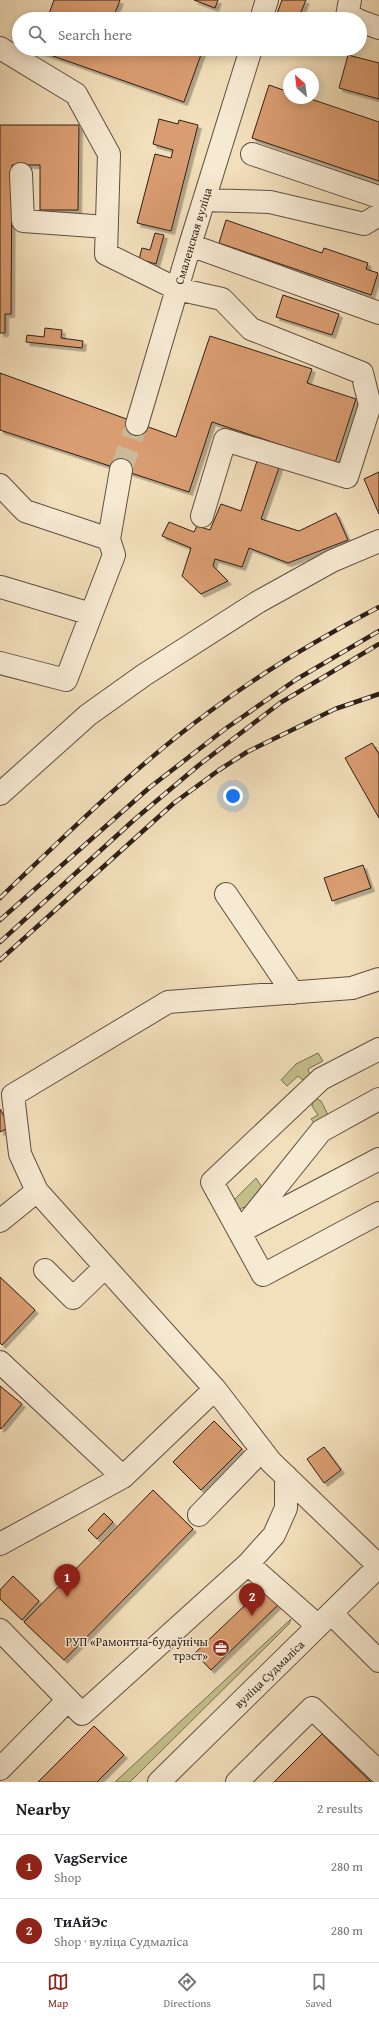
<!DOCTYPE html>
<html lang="en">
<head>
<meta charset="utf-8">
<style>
  :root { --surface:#fff; --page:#f2f2f2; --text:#202124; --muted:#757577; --line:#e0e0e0; --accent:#8f2418 }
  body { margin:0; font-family:"Gentium Book Plus",serif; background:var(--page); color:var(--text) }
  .compass { position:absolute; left:283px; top:68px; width:36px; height:36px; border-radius:50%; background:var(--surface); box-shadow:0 2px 10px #0003; rotate:332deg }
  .you { position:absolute; left:233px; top:796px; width:14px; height:14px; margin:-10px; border:3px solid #fff; border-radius:50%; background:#1a73e8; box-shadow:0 0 0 6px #1a73e833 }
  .badge { display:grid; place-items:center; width:26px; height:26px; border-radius:50%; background:var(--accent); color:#fff; font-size:13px; font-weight:700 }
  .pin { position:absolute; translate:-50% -33px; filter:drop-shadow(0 1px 2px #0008) }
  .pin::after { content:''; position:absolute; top:21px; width:14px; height:12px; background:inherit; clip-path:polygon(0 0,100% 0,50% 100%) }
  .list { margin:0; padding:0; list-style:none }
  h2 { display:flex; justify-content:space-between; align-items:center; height:52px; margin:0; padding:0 16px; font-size:17px }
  h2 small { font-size:13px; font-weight:400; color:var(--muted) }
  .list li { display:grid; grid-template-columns:26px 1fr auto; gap:12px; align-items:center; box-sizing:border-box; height:64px; padding:0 16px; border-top:1px solid var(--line) }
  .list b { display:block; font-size:15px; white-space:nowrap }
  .list p { margin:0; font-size:13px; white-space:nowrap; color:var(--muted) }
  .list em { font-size:13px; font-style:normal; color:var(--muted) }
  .icon { flex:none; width:22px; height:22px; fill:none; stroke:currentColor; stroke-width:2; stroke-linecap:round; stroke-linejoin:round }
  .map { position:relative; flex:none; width:379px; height:1782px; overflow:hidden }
  .search { position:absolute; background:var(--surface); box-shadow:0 2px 10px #0003; left:12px; right:12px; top:12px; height:44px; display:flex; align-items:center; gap:10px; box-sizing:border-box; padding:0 14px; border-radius:22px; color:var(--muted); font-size:15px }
  .sheet { height:180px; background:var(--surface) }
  nav { display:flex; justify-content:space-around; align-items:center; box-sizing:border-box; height:56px; border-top:1px solid var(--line); background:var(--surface); font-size:11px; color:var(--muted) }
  nav a { display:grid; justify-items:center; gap:2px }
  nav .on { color:var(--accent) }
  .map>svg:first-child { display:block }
</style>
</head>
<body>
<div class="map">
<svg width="379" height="1782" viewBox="0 0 379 1782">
  <defs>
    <filter id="shadow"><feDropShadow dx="3.5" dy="3.5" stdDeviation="0" flood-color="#0004"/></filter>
  </defs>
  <rect width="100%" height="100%" fill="#f2dfbb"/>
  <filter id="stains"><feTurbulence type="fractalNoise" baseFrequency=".005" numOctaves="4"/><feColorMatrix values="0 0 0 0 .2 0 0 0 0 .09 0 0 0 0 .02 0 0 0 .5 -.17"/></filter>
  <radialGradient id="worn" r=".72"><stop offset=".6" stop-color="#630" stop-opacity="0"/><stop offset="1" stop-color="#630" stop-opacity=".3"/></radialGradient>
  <path fill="#c3bf8b" stroke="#786f51" d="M318,1053l5,8 -15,8 2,6 -2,4 -5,1 -5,-4 -11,10 -6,-6 15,-16z
    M313,1097l8,4 9,18 -13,7 -6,-7 7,-4 -6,-9z
    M256,1178l7,11 -18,18 -6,2 -17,-21 13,11z
    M291,1619l-2,5 -159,158h-15z"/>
  <path fill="#da9d71" stroke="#2e1f17" filter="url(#shadow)" d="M54,0h66l-5,13 18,6h-86z
    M194,0h24l-3,8z
    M282,0h24l-8,19h-23z
    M37,49h166l-19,53 -148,-52z
    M348,55l31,8v36l-40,-11z
    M269,85l20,7v6h19l71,24v59l-127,-43z
    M159,119l19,5 1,-4 19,5 -27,106 -34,-8 18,-69 16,4 2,-8 -20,-6z
    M0,125h79l-1,85h-38v-45h-28l-1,149h-6v19h-5z
    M226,220l96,33 2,-5 44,15 -2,6 12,4 -7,22 -152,-52z
    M155,233l9,2 -8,29 -17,-5 3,-11 8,2z
    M283,295l56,19 -7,21 -56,-18z
    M45,328l17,2 -1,8 22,3 -1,7 -56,-6 1,-7 17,2z
    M210,336l102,33 -5,14 49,16 -21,64 -123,-41 -23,70 -189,-62v-57l176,64z
    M258,458l22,7 -19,54 38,12 37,-18 12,27 -60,23 -39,-15 -7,19 -27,-8 -2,7 15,15 -27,13 -19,-18 9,-28 -29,-12 7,-14 25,10 3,-6 13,4 11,-26 20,7z
    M379,472v42l-15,-35z
    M372,743l7,11v64l-34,-60z
    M363,865l8,23 -39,13 -8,-23z
    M0,1109l10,18 -10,5z
    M0,1277l35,33 -33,35 -2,-2z
    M0,1386l22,18 -21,25 -1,-1z
    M214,1421l28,28 -41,41 -28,-28z
    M324,1447l17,23 -17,13 -17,-24z
    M153,1490l40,39 -129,131 -40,-38z
    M104,1513l9,9 -16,17 -9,-9z
    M13,1576l26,25 -17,19 -22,-21v-9z
    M263,1588l16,16 -68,66 -16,-17z
    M94,1726l30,29 -27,27h-59z
    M322,1734l49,48h-97z"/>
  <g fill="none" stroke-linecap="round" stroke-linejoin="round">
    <path stroke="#cbb99a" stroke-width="22" stroke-dasharray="22 11" stroke-linecap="butt" d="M121,470l16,-46"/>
    <g stroke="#5f4f40" stroke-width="24">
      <path id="minor" d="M350,0l-3,16 9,3
        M261,19l6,-19
        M360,21l19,7
        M0,48l76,46 33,60 -3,100 71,35 45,10 29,30 111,44 8,32 -23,72 -122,-37 -23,76
        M252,154l127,43
        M21,174l2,47 84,6
        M204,200l66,2 94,22 15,-9
        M190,245l189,68
        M137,424l53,-179 61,-196
        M0,485l25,26 84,28
        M1,587l90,27
        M0,663l66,17 48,-125 -5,-16 12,-69
        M0,794l88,-79 56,-40 114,-73 74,-41 47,-20
        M226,894l67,99
        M379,1049l-58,30 -109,103 51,93 116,-62
        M37,1191l-17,-37 -7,-59 155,-93 184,-14 27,-9
        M0,1221l37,-30 178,198 56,73 108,104 -220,216
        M247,1228l132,-69
        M240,1232l81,-101 58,-32
        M45,1270l28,28 32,-31
        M0,1362l123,115 92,-88
        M199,1515l63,-65
        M0,1544l123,-67
        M248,1564l70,62
        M331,1613l48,48
        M0,1630l82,84 166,-150 26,-29 12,-27v-32
        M0,1769l67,-68
        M237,1782l75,-74 67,64"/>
    </g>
    <use href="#minor" stroke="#f7ead3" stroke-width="22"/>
    <g stroke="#2e1f17" stroke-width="4.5">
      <path id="rail" d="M0,898c67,-64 134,-131 209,-186 53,-40 111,-74 170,-105
        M0,920l149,-132 76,-59 72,-50 82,-48
        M0,942l135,-123 64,-54 81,-62 99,-59
        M0,960l174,-157 45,-33 28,-18 88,-43 44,-15"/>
    </g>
    <use href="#rail" stroke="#f7ead3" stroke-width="3" stroke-dasharray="9" stroke-linecap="butt"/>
  </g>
  <defs>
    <g id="office-disc" transform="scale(0.9)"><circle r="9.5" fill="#8f2418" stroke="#f7ead3"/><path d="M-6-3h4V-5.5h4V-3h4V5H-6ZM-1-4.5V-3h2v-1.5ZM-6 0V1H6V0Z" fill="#fff"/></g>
  </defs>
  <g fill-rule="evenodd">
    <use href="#office-disc" x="221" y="1648"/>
  </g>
  <g text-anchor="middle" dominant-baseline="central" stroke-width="3" stroke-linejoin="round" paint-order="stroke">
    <g font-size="12" fill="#2e1f17" stroke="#f7ead3">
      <text transform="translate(193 236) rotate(-73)">Смаленская вуліца</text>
      <text transform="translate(269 1674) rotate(-44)">вуліца Судмаліса</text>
    </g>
    <g font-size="12" fill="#2e1f17" stroke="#f7ead3" text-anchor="end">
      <text x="208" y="1641">РУП «Рамонтна-будаўнічы<tspan x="208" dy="14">трэст»</tspan></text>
    </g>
  </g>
  <rect width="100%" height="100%" filter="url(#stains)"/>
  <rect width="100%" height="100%" fill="url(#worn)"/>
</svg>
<svg class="compass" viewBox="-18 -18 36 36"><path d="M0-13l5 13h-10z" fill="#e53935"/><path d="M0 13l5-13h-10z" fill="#757577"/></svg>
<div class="you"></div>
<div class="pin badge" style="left:67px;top:1597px">1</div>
<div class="pin badge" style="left:252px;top:1616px">2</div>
<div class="search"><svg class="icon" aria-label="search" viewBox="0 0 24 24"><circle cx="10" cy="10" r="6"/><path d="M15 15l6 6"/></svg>Search here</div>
</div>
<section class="sheet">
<h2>Nearby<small>2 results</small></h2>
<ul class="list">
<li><span class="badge">1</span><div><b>VagService</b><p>Shop</p></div><em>280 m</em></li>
<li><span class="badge">2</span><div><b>ТиАйЭс</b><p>Shop · вуліца Судмаліса</p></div><em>280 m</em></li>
</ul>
</section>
<nav>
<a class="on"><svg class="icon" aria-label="map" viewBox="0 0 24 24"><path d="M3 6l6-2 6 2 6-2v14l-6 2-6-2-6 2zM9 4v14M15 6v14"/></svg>Map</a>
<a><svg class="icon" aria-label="directions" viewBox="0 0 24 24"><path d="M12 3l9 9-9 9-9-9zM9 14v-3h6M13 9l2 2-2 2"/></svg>Directions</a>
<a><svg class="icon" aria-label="saved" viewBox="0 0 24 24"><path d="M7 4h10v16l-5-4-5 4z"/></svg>Saved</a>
</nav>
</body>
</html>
